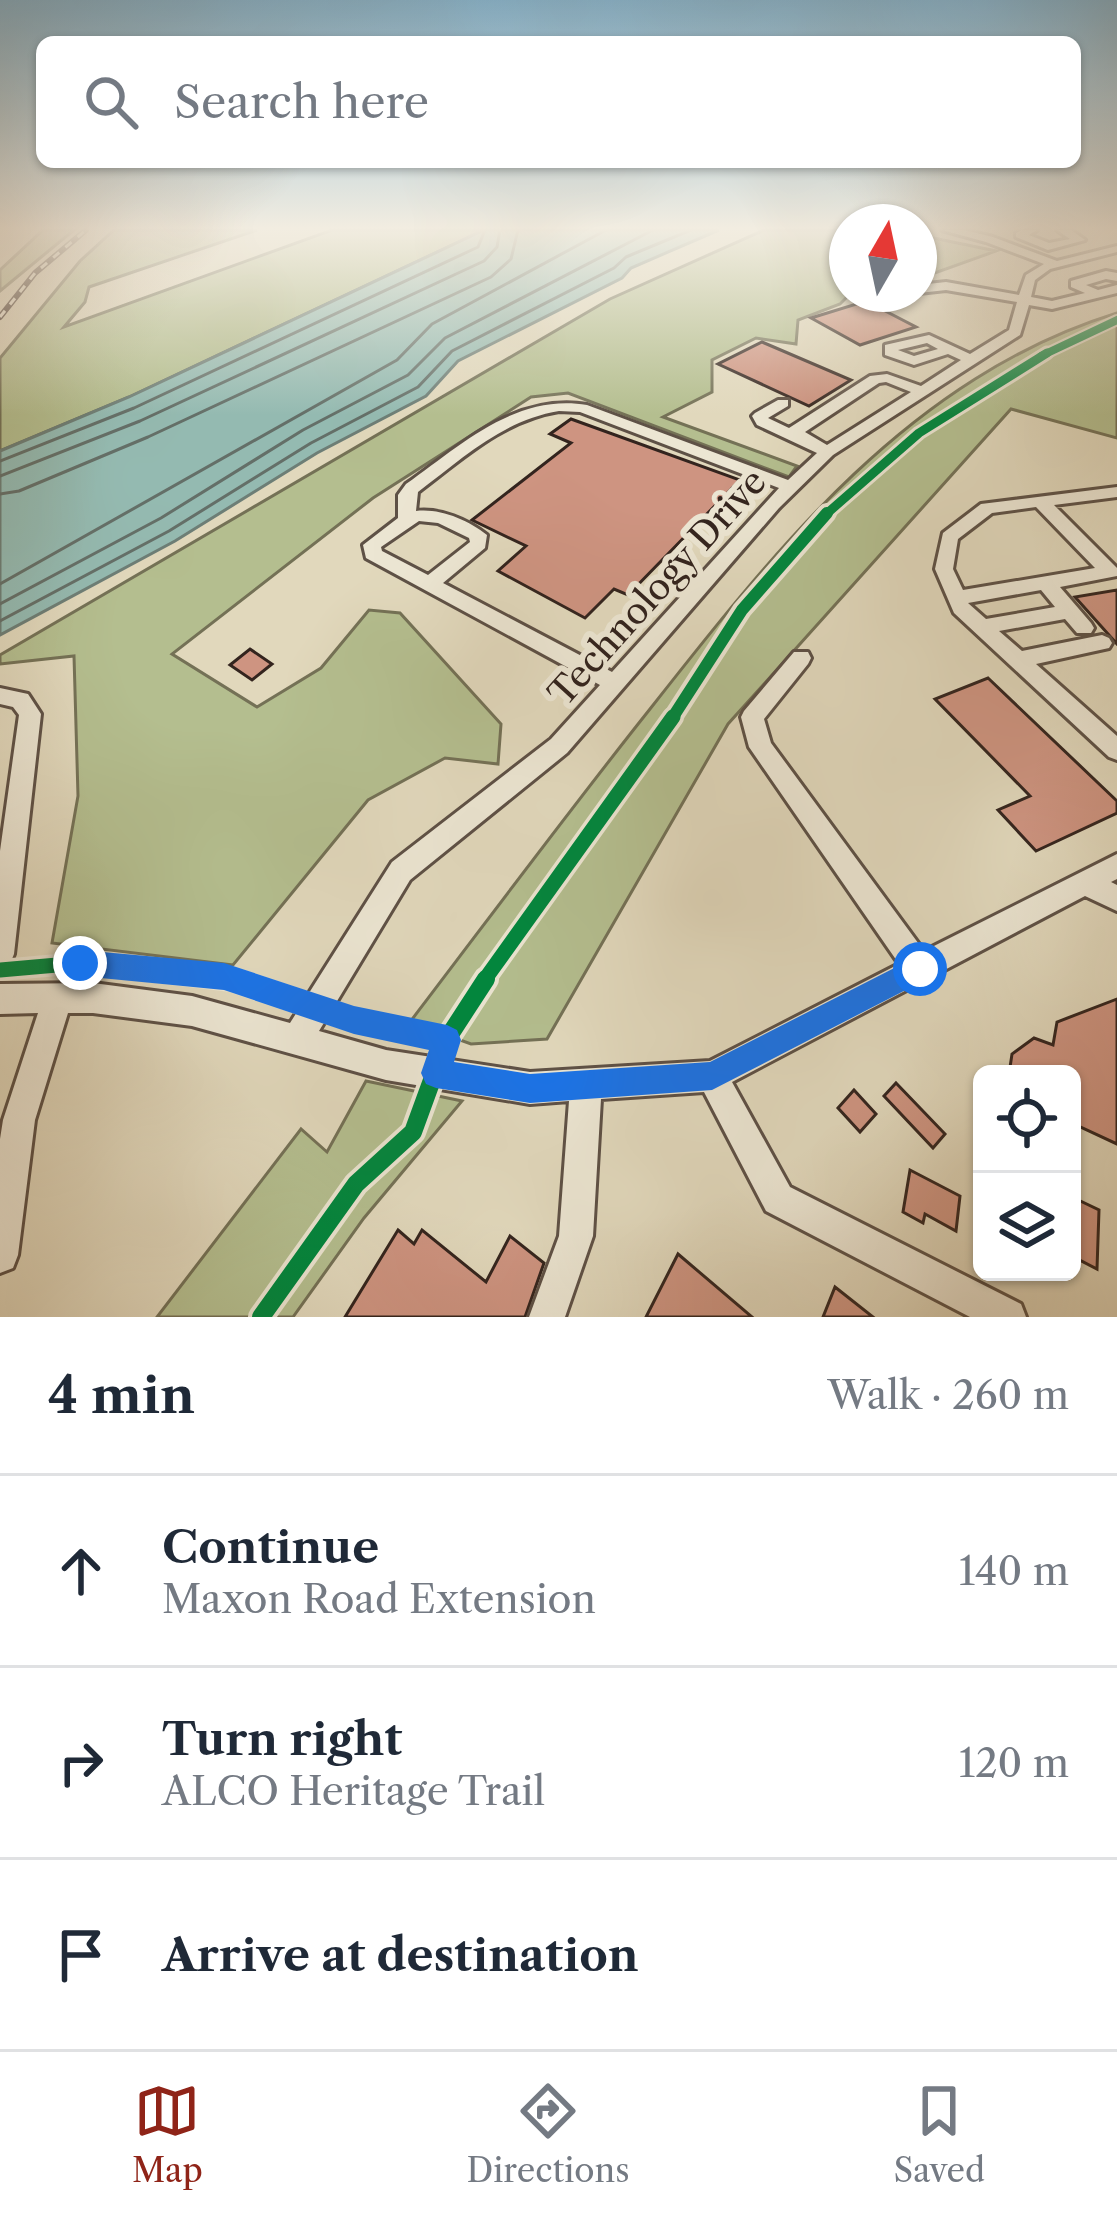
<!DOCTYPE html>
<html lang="en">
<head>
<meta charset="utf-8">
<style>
  :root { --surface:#fff; --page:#f6f6f7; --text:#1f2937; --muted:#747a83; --line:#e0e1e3; --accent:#8f2418 }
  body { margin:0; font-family:"Libre Caslon Text",serif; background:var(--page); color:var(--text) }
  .controls { position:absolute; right:36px; bottom:36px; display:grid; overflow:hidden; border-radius:18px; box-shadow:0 3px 9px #0004 }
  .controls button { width:108px; height:108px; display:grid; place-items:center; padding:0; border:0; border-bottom:3px solid var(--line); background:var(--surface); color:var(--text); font:60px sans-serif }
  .compass { position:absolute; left:829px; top:204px; width:108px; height:108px; border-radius:50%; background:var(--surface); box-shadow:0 3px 9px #0004; rotate:9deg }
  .stop { position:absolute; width:36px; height:36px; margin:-27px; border:9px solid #1a73e8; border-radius:50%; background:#fff }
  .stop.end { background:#1a73e8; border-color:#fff; box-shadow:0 3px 12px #0008 }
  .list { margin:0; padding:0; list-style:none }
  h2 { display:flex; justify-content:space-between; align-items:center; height:156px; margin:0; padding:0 48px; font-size:51px }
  h2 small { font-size:39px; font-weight:400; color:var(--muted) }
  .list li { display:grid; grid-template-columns:78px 1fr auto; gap:36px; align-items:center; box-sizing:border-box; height:192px; padding:0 48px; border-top:3px solid var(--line) }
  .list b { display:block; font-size:45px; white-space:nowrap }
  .list p { margin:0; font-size:39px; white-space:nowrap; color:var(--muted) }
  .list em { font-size:39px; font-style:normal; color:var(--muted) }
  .icon { flex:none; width:66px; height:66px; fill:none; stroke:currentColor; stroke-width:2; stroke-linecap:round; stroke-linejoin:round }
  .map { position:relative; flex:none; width:1117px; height:1317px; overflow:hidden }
  .search { position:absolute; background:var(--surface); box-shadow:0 3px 9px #0004; left:36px; right:36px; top:36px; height:132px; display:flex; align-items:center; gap:30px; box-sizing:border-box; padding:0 42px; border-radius:18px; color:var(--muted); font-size:45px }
  .sheet { height:732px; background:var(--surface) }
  nav { display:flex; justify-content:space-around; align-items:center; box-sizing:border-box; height:168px; border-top:3px solid var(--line); background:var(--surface); font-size:33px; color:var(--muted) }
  nav a { display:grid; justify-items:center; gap:6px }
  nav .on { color:var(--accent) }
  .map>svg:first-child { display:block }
</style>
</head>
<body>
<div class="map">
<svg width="1117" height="1317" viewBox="0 0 1117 1317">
  <rect width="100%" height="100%" fill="#e1d8bc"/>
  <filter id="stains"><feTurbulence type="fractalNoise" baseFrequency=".00167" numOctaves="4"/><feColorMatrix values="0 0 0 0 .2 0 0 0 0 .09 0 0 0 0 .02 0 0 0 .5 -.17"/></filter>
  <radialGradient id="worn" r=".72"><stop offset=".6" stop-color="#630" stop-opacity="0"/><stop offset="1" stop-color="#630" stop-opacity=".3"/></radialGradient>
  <path fill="#b4be8f" stroke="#747156" stroke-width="3" d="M43,230h31l-74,61v-21z
    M114,230h143l-168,57 -4,15 -21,25 268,-97h152l-355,167 -129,54v-93l80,-97z
    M764,230h83l3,64 -10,10 -42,16 -2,24 -40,-6 -44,22v32l-49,25 134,49 -8,11 -221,-84 -37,4 -158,101 -201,156 85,53 64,-39 48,-58 31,3 101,111 -3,40 -53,-6 -77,42 -135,165 -181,-22 26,-147 -4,-140 -74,8v-9l610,-356z
    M919,235l77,16 -64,23 -13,-1z
    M1117,313v125l-106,-29 -283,315 -181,315 -76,5 -61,-22c80,-105 158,-210 240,-313 128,-163 261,-332 467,-396z
    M366,1081l96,20 -98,117 -71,99h-136l144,-188 26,23z"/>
  <path fill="#94bab1" stroke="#6d7e76" stroke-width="3" d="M484,230h235l-88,38 -9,10 -164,83 -32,35 -109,57 -142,88 -175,94v-184l129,-54z"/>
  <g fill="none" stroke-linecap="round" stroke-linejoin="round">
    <path stroke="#646f68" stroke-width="3" d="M0,461l134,-53 344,-161 7,-17
      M0,476l140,-55 344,-160 13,-14 3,-17
      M0,494l19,-3 129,-54 343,-160 20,-18 7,-29
      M0,584l397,-224 35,-36 174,-94
      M0,604l161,-86 142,-88 105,-55 37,-37 208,-108
      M0,621l169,-90 142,-88 107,-56 34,-36 162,-83 12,-11 65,-27"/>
  </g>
  <path fill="#ce9481" stroke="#33241e" stroke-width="3" d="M866,301l50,26 -56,18 -49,-27z
    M762,342l89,38 -42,26 -91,-42z
    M571,419l169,61 -112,115 -14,-6 -29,29 -87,-47 28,-25 -54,-26 99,-77 -21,-9z
    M1117,590v54l-42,-47z
    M250,649l22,15 -20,16 -22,-15z
    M988,678l129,123v12l-81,38 -38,-41 32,-14 -95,-97z
    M1117,999v145l-45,-21v-49h-63l3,-20 22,-16 19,7 4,-23z
    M896,1083l49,51 -12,14 -49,-52z
    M854,1090l22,24 -16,18 -22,-24z
    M910,1170l50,26 -4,35 -31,-17 -2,9 -20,-11z
    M1072,1197l27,13 -2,59 -25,-13z
    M398,1230l16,14 8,-14 64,52 24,-46 34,27 -19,54h-180z
    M678,1254l74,63h-106z
    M835,1287l38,30h-50z"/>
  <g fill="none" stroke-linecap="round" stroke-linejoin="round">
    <g stroke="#5e5146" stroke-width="6">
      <path id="minor" d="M942,230h22l29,7 64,24 60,-15v6l-67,17 -15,11 -4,17 21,4 33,-8 -14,-6v-6l35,-10 11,2v8l-11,-2 -20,6 12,5 19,-5v8l-65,16 -23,-4 -9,30 -187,120 -54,53 -212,245 -157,127 -91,151 67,19 144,22 180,-11 189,-97 -150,-217 -8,-30 3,-6 50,-59h14l3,6 -3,6 -44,55 7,24 153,208 193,-97v25l-6,3 6,3v26l-32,-15 -353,186 58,105 231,117 5,13h-56l-204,-106 -62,-119 -103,7 -8,137 -28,81h-36l30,-81 10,-135 -39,3 -144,-24 -194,-54 -99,-13h-25l-33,107 -17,135 -5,13 -13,5v-134l3,-19 35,-107 -38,1v-30l93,-1 99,13 98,27 102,-161 159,-123 49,-54 -234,-127 -3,-13 35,-27v-23l8,-11c54,-38 109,-91 181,-79l201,75 29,-27 -60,-28 -5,-9 3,-3 23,-13h10v6l-20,12 21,10 81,-52 17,-2 34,12 40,-26 -13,-6 -34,11 -29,-10v-10l44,-10 41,19 39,-24 8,-28 -71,-12 -27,3v-8l27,-3 73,13 7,-20 18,-11 -58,-22zM927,343l11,6 -24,7 -16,-6zM886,382l25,10 -84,53 -22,-13 74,-49zM559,411l21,1 199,76 -167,184 -169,-89 42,-35 2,-13c-19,-15 -47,-27 -71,-24l2,-19c44,-33 85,-72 141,-81zM419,521l19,2 31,15 1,4 -42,33 -46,-24 -1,-4z
        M1022,230h15l-8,5 20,8 21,-4 -13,-9h14l14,10 -37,10 -32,-13v-4z
        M908,294l-21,8 -6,-4 7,-4z
        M1117,487v10l-63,8 63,63v8l-57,11 31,36 3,5 -3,5h-14l-12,-14 -66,12 23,20 80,-16 7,3 3,5 -3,5 -73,16 81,72v24l-8,-3 -155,-144 -19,-44 8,-36 38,-29zM1036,507l59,61 -132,22 -10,-21 5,-30 34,-26zM1041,590l14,17 -69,12 -18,-16z
        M0,688l28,6 13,20 -27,240 -4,10 -10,4v-117l19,-136 -6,-8 -13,-3z"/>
    </g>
    <use href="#minor" fill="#ece6d3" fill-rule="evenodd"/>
    <g stroke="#33241e" stroke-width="6">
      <path id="rail" d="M0,317l35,-44 51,-43"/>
    </g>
    <use href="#rail" stroke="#ece6d3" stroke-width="3" stroke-dasharray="8" stroke-linecap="butt"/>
    <g stroke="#ece6d3" stroke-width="12">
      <path id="cycleway-far4" d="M1041,356l76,-36"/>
    </g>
    <g stroke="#ece6d3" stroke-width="15">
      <path id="cycleway-far3" d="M824,516l95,-83 128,-80"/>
    </g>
    <g stroke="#ece6d3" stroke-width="20">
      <path id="cycleway-far2" d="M671,720l71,-110 85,-97"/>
    </g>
    <g stroke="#ece6d3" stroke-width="22">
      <path id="cycleway-far1" d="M0,970l80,-7 160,19
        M483,982l190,-265"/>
    </g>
    <g stroke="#ece6d3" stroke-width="26">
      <path id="cycleway" d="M231,979l123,41 93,19
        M261,1317l95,-133 57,-52 34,-93 39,-60"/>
    </g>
    <use href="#cycleway-far4" stroke="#00873e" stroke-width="8"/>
    <use href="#cycleway-far3" stroke="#00873e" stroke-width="9"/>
    <use href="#cycleway-far2" stroke="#00873e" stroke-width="12"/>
    <use href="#cycleway-far1" stroke="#00873e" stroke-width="15"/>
    <use href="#cycleway" stroke="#00873e" stroke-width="18"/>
  </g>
  <linearGradient id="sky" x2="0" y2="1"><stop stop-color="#86b6d2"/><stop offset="0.55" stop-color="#f2ede1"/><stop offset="1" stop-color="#f2ede1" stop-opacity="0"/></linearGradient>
  <rect width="1117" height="415" fill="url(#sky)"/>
  <path fill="#1a73e8" d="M80,950l144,13 130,43 93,19 10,5 4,10 -7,22 76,12 180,-12 200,-102 10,-4 9,4 4,9 -4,9 -217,112 -182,13 -94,-15 -10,-4 -5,-11 8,-23 -75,-16 -130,-44 -144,-14 -9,-4 -4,-9 4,-10z"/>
  <g text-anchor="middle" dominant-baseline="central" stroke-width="12" stroke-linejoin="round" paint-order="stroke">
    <g font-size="36" fill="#33241e" stroke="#ece6d3">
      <text transform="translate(657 587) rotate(-48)">Technology Drive</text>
    </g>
  </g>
  <rect width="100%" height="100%" filter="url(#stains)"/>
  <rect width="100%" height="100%" fill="url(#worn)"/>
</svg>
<div class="controls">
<button><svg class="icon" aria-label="locate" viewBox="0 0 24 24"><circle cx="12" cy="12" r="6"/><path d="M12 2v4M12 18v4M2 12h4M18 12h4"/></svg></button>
<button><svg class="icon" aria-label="layers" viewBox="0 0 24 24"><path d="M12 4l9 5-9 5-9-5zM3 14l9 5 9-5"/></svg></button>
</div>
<svg class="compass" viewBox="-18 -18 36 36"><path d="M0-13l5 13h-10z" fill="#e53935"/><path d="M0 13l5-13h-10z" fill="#747a83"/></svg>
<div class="stop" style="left:920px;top:969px"></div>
<div class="stop end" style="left:80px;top:963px"></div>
<div class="search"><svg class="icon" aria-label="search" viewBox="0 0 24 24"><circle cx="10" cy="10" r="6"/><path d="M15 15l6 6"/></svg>Search here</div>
</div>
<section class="sheet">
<h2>4 min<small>Walk · 260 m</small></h2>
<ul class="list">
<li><svg class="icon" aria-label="ahead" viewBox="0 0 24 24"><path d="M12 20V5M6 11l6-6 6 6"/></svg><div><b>Continue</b><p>Maxon Road Extension</p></div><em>140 m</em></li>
<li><svg class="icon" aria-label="right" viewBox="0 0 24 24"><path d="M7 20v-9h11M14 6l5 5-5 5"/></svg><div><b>Turn right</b><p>ALCO Heritage Trail</p></div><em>120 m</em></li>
<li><svg class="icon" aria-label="arrive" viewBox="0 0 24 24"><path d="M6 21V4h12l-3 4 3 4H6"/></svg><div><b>Arrive at destination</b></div></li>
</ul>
</section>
<nav>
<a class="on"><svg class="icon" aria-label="map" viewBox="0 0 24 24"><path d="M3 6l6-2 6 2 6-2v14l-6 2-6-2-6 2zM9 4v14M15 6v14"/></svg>Map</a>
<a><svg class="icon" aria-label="directions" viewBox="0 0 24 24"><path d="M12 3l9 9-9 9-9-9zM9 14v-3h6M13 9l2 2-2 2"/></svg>Directions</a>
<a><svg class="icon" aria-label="saved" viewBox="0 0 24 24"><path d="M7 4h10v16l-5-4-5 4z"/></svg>Saved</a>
</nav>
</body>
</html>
